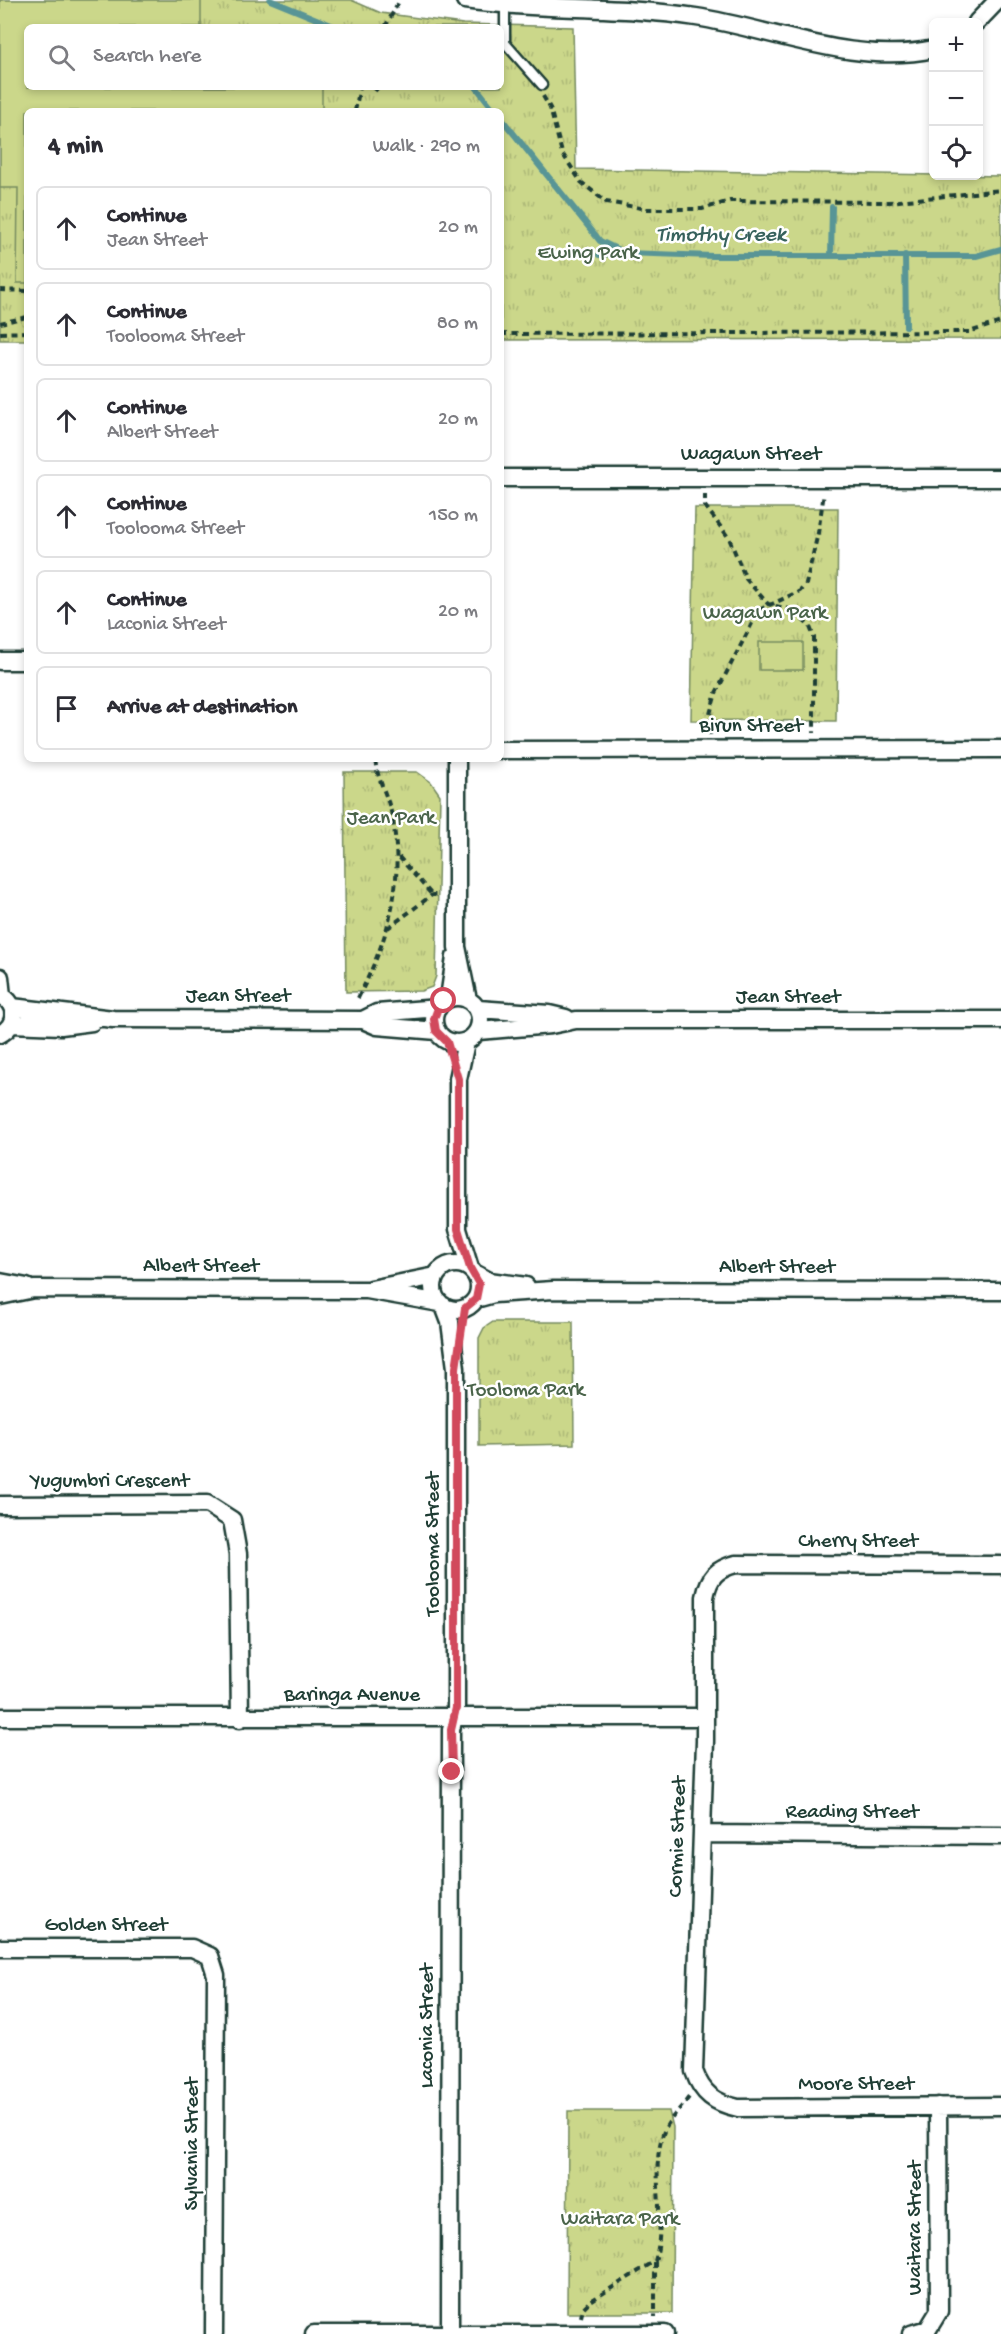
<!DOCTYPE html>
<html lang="en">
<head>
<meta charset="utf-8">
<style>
  :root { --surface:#fff; --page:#f2f2f3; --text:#2b2b33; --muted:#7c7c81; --line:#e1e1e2 }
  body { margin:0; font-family:"Gochi Hand",sans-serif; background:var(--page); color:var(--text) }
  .controls { position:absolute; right:18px; top:18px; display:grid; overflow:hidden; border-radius:9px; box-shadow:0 3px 9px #0003 }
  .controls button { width:54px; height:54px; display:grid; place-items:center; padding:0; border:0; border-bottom:2px solid var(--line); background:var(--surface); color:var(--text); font:30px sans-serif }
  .stop { position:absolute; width:18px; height:18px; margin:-14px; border:4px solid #d1495b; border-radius:50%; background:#fff }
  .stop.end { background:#d1495b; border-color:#fff; box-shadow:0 2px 6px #0008 }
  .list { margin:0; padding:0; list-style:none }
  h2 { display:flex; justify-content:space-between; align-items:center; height:78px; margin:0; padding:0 24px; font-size:26px }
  h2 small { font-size:20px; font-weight:400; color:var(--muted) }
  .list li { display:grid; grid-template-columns:39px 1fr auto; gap:18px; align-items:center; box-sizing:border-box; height:84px; margin:0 12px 12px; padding:0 12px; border:2px solid var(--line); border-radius:9px }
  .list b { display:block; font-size:22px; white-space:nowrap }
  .list p { margin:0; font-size:20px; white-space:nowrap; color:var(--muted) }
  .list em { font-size:20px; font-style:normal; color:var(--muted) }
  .icon { flex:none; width:33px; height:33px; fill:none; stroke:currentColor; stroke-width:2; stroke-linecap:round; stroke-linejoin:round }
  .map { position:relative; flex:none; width:1001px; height:2334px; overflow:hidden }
  .search { position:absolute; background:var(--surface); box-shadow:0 3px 9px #0003; left:24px; top:24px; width:480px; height:66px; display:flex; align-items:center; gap:15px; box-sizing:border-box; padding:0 21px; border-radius:9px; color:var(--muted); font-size:22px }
  .panel { position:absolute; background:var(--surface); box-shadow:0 3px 9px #0003; left:24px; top:108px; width:480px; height:654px; border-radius:9px }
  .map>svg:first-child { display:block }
</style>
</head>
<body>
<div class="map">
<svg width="1001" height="2334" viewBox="0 0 1001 2334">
  <defs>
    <pattern id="park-tufts" width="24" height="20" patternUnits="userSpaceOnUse" patternTransform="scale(1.5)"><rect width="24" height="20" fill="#cbd78a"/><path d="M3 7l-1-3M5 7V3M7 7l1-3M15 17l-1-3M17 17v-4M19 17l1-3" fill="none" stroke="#aeb978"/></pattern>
  </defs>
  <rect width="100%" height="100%" fill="#fff"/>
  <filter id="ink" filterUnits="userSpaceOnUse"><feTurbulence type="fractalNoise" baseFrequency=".0167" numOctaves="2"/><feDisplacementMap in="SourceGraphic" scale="12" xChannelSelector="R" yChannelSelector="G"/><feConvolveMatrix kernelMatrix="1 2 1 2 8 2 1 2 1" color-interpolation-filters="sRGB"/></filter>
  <g filter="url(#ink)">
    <path fill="url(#park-tufts)" stroke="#758a5f" stroke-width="1.5" fill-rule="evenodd" d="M0,0h351l30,13 82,11 110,3 3,142 425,7v163l-500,1v-229h-474v229h-27zM27,27h474v60h-474z
      M695,508h143l-2,213 -145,-1z
      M344,772h73l14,10 9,13 -4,181 -4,11 -11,4 -75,1z
      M493,1322h80l1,122 -95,2v-108l5,-10z
      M568,2111h101l4,16 -1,186h-105z"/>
    <path fill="#cbd78a" stroke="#758a5f" stroke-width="1.5" d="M0,0h201v27h-174v60h295v24h-295v172h-10l1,-95h-18z
      M759,642h44v28h-44z"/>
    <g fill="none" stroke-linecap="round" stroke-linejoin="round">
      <path stroke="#599596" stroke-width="6" d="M270,0l66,27
        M476,87l19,24
        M501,118l99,123 25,12 88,3h263l25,-7
        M599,255l23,-2
        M905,255l1,71
        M831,256l1,-49"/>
      <g stroke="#1f3d34" stroke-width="13">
        <path id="service" d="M505,5v38l37,42"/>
      </g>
      <g stroke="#1f3d34" stroke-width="21">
        <path id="minor" d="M465,0c76,11 154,5 231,17 77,12 158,49 238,32
          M977,22l21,-22
          M501,478h500
          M0,661h27
          M501,750l500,-1
          M457,759v188l11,53
          M0,977l2,19
          M0,995c18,9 18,30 0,39
          M434 1020a23 23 0 1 1 46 0a23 23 0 1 1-46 0Z
          M449,998l6,-41
          M12,1007l101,12 250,1 14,6 60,5
          M478,1009l71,5 17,4
          M363,1020l14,-7 61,-5
          M11,1024l50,2 31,-4
          M479,1031l72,-6 25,-5h425
          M466,1042l-8,37v150l12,39
          M433 1287a23 23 0 1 1 46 0a23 23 0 1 1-46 0Z
          M476,1274l13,7 37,5
          M0,1282l27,5
          M371,1289l65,-13
          M0,1296l34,-7 333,1 73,13
          M476,1299l18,-5 59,-4 448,1
          M444,1306l6,16 6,46v340l-5,22 -1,603
          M0,1505l207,-1 25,16 6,34 2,165
          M1001,1565l-265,-1c-20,5 -27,13 -31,33v144l-11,330c8,23 21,32 44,37l263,-2
          M0,1717h705
          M702,1834l299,2
          M0,1948h192l18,8 6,19 -2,359
          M314,2334h351
          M911,2334l17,-5 11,-18 -1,-205"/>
      </g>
      <path stroke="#1f3d34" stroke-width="4" stroke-dasharray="6 4.5" stroke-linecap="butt" d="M385,27l15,-27
        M373,87l5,4
        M543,96l7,12 12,45 19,29 25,20 41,7h55l28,-8 160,1 111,-12
        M355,111l5,-24
        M0,290l27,1
        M0,323l27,-6
        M0,333l27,-1
        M501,334l468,-2 32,-10
        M705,495v11l24,32 17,41 22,25 25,6 17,17 4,10v96
        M710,735v-21l6,-21 43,-83 41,-19 6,-7 12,-51 6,-40
        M399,857l33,38
        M388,928l44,-33h8
        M358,998c31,-61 47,-114 34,-182 -4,-20 -15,-37 -17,-57
        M655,2262v55
        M581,2317l2,-9 6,-6 66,-41c13,-43 -8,-95 11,-134 6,-11 16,-20 23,-30"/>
      <use href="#service" stroke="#fff" stroke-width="8"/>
      <use href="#minor" stroke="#fff" stroke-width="16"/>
    </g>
  </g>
  <g fill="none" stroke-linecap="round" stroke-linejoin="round" filter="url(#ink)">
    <path stroke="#d1495b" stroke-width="8" d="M444,1001l-6,7 -4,11 2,12 11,11 11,37v150l12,39 9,16 -3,15 -11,9 -9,60v340l-5,22 1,42"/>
  </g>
  <g text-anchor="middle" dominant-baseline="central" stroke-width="5" stroke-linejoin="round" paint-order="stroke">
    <g font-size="21" fill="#4a644a" stroke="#fff">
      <text x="588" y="254">Ewing Park</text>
      <text x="765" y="614">Wagawn Park</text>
      <text x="391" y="819">Jean Park</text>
      <text x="526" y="1391">Tooloma Park</text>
      <text x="620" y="2220">Waitara Park</text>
    </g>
    <g font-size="21" fill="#1f3d34" stroke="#fff">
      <text x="751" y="455">Wagawn Street</text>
      <text x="751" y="727">Birun Street</text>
      <text x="238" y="997">Jean Street</text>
      <text x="788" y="998">Jean Street</text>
      <text x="201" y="1267">Albert Street</text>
      <text x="777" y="1268">Albert Street</text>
      <text x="110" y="1482">Yugumbri Crescent</text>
      <text x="858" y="1542">Cherry Street</text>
      <text transform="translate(434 1544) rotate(-90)">Toolooma Street</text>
      <text x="352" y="1696">Baringa Avenue</text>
      <text x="852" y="1813">Reading Street</text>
      <text transform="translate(679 1837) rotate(-88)">Cormie Street</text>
      <text x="106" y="1926">Golden Street</text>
      <text transform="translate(428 2026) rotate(-90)">Laconia Street</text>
      <text x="856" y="2085">Moore Street</text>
      <text transform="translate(193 2144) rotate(-90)">Sylvania Street</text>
      <text transform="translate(916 2228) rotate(-90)">Waitara Street</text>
    </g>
    <g font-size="22" font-style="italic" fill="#37625d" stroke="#fff">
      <text x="721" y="236">Timothy Creek</text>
    </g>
  </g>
</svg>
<div class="controls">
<button>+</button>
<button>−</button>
<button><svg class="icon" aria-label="locate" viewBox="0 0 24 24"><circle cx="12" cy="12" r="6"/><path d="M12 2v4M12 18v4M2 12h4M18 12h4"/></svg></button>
</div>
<div class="stop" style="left:444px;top:1001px"></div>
<div class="stop end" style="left:452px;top:1772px"></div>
<div class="search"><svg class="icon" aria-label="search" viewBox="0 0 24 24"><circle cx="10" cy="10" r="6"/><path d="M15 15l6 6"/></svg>Search here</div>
<section class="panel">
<h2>4 min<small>Walk · 290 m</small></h2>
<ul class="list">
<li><svg class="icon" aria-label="ahead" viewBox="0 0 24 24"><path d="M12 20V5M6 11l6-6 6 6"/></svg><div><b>Continue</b><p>Jean Street</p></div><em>20 m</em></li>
<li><svg class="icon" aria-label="ahead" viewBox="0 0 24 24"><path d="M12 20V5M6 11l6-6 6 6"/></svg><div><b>Continue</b><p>Toolooma Street</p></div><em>80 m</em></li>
<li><svg class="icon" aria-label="ahead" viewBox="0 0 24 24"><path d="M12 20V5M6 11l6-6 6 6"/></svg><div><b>Continue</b><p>Albert Street</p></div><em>20 m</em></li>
<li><svg class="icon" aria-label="ahead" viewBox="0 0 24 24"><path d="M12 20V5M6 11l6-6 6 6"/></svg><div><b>Continue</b><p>Toolooma Street</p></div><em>150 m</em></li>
<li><svg class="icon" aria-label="ahead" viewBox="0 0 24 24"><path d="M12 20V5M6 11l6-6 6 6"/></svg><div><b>Continue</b><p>Laconia Street</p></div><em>20 m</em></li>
<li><svg class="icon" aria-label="arrive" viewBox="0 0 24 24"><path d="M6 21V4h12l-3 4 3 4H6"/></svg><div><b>Arrive at destination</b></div></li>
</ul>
</section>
</div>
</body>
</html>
